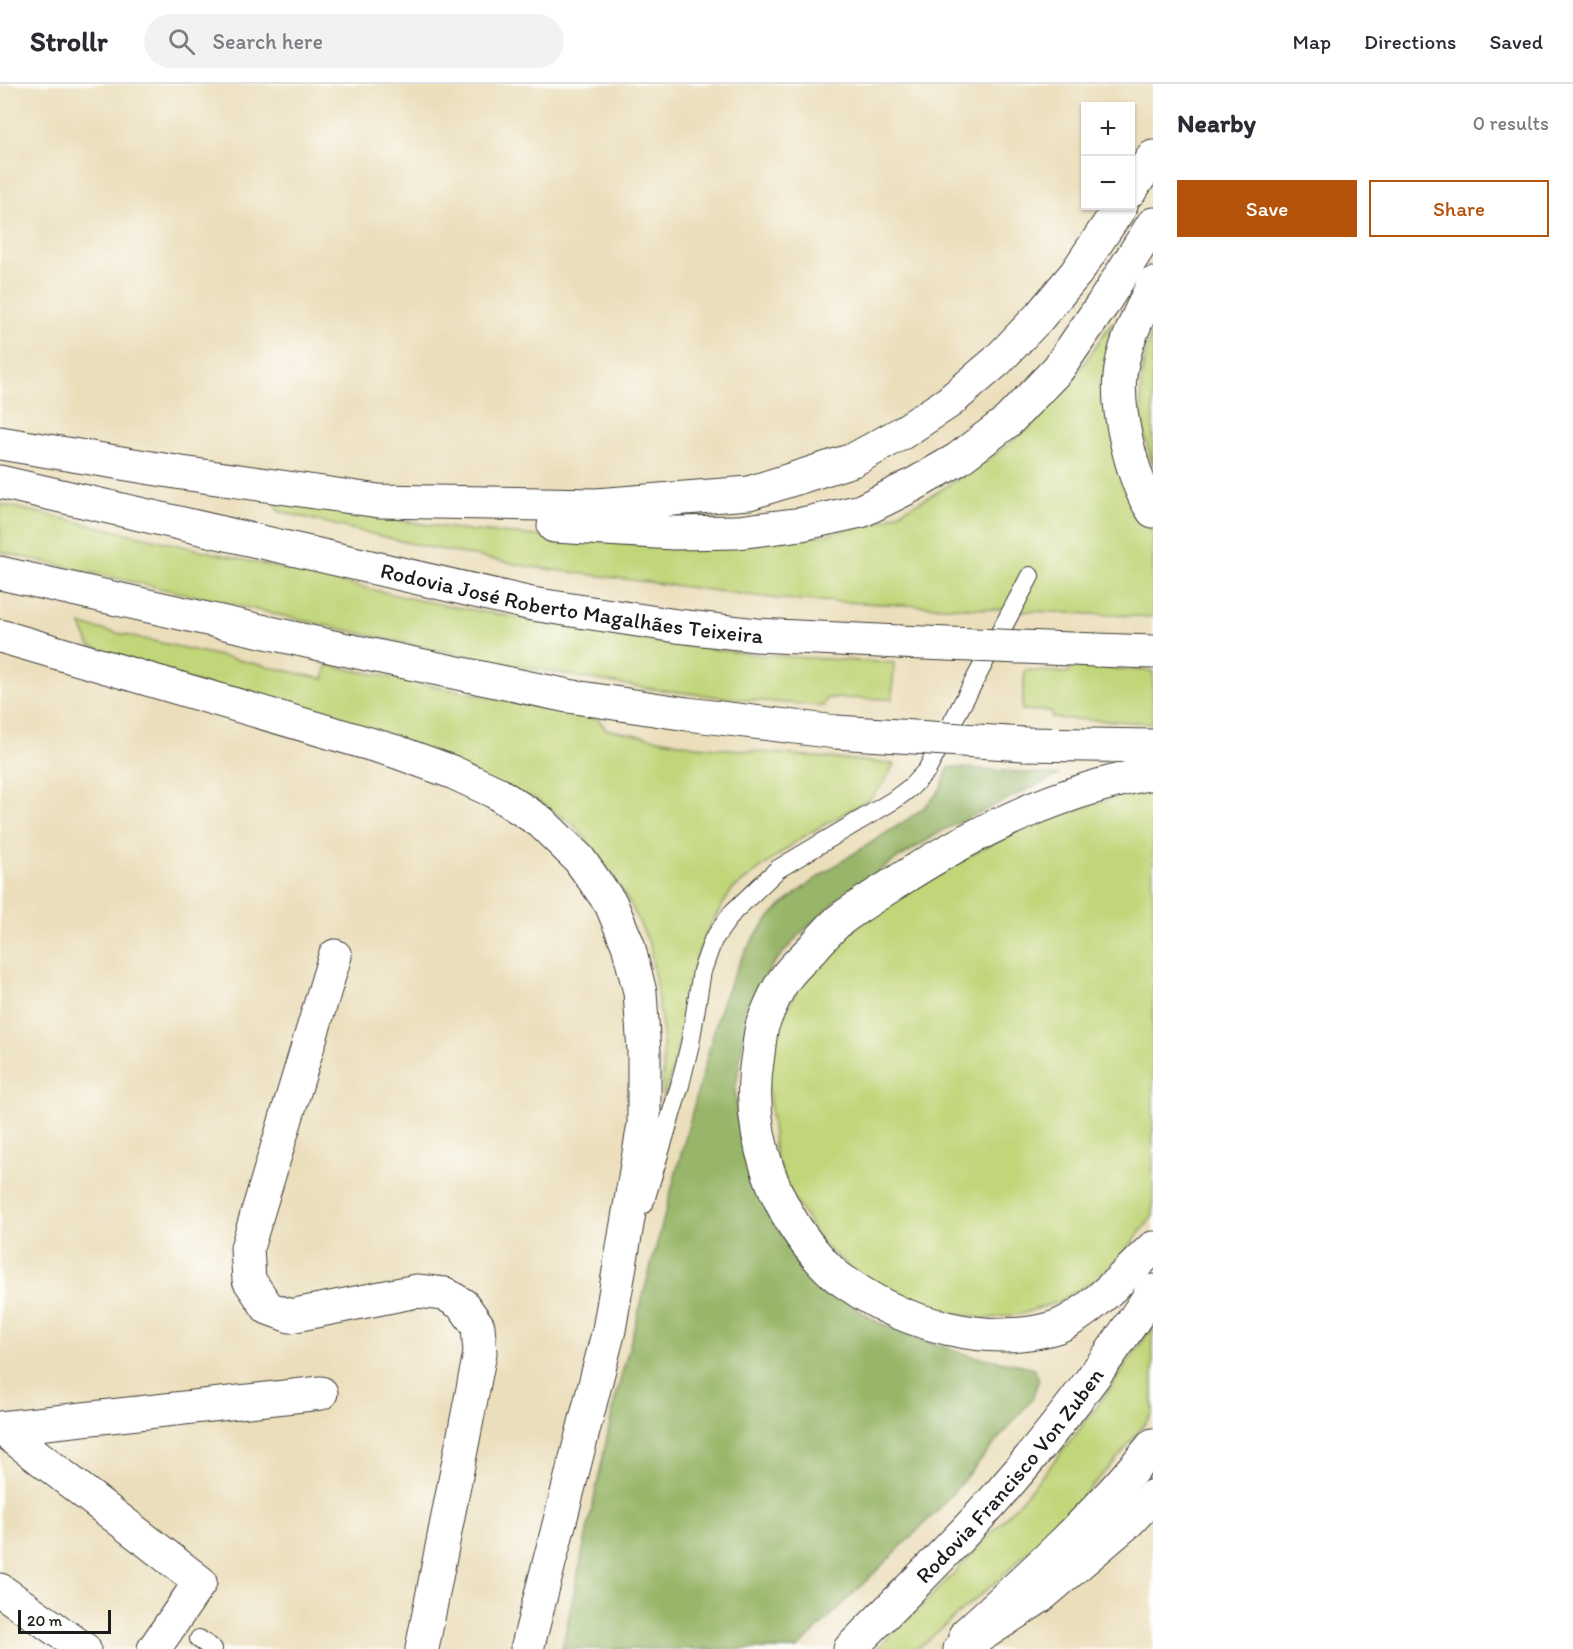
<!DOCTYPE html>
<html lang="en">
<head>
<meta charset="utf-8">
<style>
  :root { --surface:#fff; --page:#f2f2f3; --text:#2b2b33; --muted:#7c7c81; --line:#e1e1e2; --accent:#b45309 }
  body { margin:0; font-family:Itim,sans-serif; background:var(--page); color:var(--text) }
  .controls { position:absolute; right:18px; top:18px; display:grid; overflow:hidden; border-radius:0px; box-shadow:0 2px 4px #0004 }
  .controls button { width:54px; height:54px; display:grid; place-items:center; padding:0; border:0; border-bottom:2px solid var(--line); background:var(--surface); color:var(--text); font:30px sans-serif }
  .scale { position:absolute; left:18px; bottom:15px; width:93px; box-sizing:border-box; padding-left:6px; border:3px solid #1c1c1c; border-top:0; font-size:16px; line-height:21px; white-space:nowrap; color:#1c1c1c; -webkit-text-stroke:4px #fdfcf7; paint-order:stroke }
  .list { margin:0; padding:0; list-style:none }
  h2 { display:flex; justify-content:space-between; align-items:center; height:78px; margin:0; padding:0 24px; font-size:26px }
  h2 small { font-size:20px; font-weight:400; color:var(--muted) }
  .actions { display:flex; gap:12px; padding:18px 24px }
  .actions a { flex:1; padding:14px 0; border:2px solid var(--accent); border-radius:0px; text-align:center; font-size:21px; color:var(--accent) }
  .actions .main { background:var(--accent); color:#fff }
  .icon { flex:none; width:33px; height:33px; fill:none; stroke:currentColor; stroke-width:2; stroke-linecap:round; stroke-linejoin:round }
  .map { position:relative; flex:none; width:1153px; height:1565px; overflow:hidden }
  header { display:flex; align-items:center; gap:36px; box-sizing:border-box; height:84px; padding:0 30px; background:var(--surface); border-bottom:2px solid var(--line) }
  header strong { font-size:28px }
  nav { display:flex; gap:33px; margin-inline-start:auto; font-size:21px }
  .search { width:420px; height:54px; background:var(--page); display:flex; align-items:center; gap:15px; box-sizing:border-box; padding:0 21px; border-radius:33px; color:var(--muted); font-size:22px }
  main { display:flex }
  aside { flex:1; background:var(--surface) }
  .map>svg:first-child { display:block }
</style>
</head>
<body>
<header>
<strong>Strollr</strong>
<div class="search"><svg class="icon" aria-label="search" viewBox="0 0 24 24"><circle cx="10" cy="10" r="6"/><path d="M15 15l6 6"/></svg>Search here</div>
<nav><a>Map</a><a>Directions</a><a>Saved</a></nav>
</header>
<main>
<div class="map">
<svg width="1153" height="1565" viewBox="0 0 1153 1565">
  <rect width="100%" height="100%" fill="#fdfcf7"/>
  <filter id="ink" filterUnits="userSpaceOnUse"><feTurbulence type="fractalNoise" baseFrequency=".0167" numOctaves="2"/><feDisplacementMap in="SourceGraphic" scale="12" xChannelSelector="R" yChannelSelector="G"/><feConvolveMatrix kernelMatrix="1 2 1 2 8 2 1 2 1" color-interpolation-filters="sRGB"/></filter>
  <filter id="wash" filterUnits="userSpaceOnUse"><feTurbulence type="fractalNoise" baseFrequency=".008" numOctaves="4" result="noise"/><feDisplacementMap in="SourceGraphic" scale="24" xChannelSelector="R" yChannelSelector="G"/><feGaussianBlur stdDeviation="1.35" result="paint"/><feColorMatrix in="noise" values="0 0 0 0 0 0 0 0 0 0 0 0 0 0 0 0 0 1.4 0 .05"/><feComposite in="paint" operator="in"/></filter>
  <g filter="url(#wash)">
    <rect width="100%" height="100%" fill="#ebdebb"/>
    <path fill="#c1d579" stroke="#6e784a" stroke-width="1.5" d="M1112,238l-8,49 23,118 26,45v83l-374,-18 -248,-32 -118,-23 -135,-33 -3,-10 187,29 240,19 122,-14 57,-13 55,-29 50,-32 45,-34 39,-43z
      M1153,244v138c-16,-50 -17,-88 0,-138z
      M0,420l422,97 234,41 103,13 135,8 -2,36 -65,-1 -4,8 -85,-7 -93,-11 -111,-19 -121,-24 -413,-93z
      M81,541l243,54 3,-14 271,54 8,10 89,17 199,18 -9,17 -14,17 -70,40 -69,52 -22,35 -15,36 -18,92 -14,50v-69l-13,-89 -20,-42 -31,-48 -25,-30 -39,-26 -445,-153z
      M1070,582l83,5v52l-101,-5 -1,-7 -29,-1 3,-40 44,3z
      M1153,706v426l-32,40 -27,25 -37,21 -36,12 -36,5 -53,-10 -38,-12 -39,-25 -32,-28 -30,-46 -18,-42 -7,-74 7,-46 15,-34 21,-33 27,-28 81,-59 111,-58 97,-30z
      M1153,1242v87l-32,41 -58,64 -63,60 -83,71h-40c76,-72 149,-149 213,-233 22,-29 42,-60 63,-90z"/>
    <path fill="#98b669" stroke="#5a6942" stroke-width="1.5" d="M949,683l109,8 -113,54 -56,35 -53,37 -34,31 -29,32 -19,33 -11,45 -8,49 4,42 15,45 22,49 25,32 36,36 40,27 33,14 62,20 50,9 12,4 5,10 -7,20 -93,110 -142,140h-235l53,-249 106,-395c11,-27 22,-54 40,-77 27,-35 81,-67 119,-91 21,-14 47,-27 61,-49 3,-6 5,-14 8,-21z"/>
  </g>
  <g filter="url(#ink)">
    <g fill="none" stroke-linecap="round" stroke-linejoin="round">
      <g stroke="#3b3934" stroke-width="20">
        <path id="service" d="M644,1120l36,-119 10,-41 12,-73 11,-31 20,-28 45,-43 116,-69 17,-13 16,-17 103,-194
          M199,1555l14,10"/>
      </g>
      <g stroke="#3b3934" stroke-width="35">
        <path id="minor" d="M335,872l-88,292 2,32 19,28 22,8 127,-25 28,3 18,11 15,21 2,27 -58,296
          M0,1344l321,-35
          M1,1344l199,154 -46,67
          M0,1506l84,59"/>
      </g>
      <g stroke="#3b3934" stroke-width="35">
        <g id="primary">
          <path d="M966,1550c66,-60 132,-120 187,-189"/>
          <path id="s1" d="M850,1565c51,-52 104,-103 152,-158 55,-63 105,-130 151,-200"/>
        </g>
      </g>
      <g stroke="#3b3934" stroke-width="35">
        <g id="motorway">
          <path d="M1130,107l23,-34"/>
          <path d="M1153,200c-13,30 -30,60 -33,92 -4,35 13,106 33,135"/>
          <path d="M0,359l182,30 197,28 217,4 153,-12 104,-33 49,-27 47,-31 48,-41 42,-44 37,-44 45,-67"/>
          <path id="s2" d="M0,398l532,122 145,22 79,9 143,7"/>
          <path d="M554,442l120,7 64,-1 64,-8 59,-13 52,-26 45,-26 50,-38 50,-52 44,-64 51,-81"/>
          <path d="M0,489l338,75 230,48 119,18 149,18"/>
          <path d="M0,552l397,116 55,20 43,20 46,30 38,37 32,45 17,41 12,47 4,60v72l-35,206 -82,319"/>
          <path d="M1096,566l57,2"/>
          <path d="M1024,660l129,2"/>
          <path d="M1153,689c-94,17 -182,60 -261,112 -17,11 -35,22 -51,34 -10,8 -19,19 -27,28 -9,10 -20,19 -27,29 -9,11 -20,37 -25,50 -2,9 -3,19 -4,28 -14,79 17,163 75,219 5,5 12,9 18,13 54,38 137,61 202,42 33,-10 75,-57 100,-80"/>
          <path d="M960,1565l81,-53 86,-73 26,-27"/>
        </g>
      </g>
      <use href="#service" stroke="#fff" stroke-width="18"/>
      <use href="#minor" stroke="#fff" stroke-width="33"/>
      <use href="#primary" stroke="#fff" stroke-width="33"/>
      <use href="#motorway" stroke="#fff" stroke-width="33"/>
      <g stroke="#3b3934" stroke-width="35" stroke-linecap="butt">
        <path id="motorway-bridge" d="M899,558l197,8
          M836,648l188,12"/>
      </g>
      <use href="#motorway-bridge" stroke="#fff" stroke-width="33"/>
    </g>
  </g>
  <g text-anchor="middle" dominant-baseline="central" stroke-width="5" stroke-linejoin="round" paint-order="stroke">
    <g font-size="22" fill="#1c1c1c" stroke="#fdfcf7">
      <text stroke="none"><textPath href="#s2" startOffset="585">Rodovia José Roberto Magalhães Teixeira</textPath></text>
      <text stroke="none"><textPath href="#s1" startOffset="236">Rodovia Francisco Von Zuben</textPath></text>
    </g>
  </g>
</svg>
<div class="controls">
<button>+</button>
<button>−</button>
</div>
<div class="scale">20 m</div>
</div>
<aside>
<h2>Nearby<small>0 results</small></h2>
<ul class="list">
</ul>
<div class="actions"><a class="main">Save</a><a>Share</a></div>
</aside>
</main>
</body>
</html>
